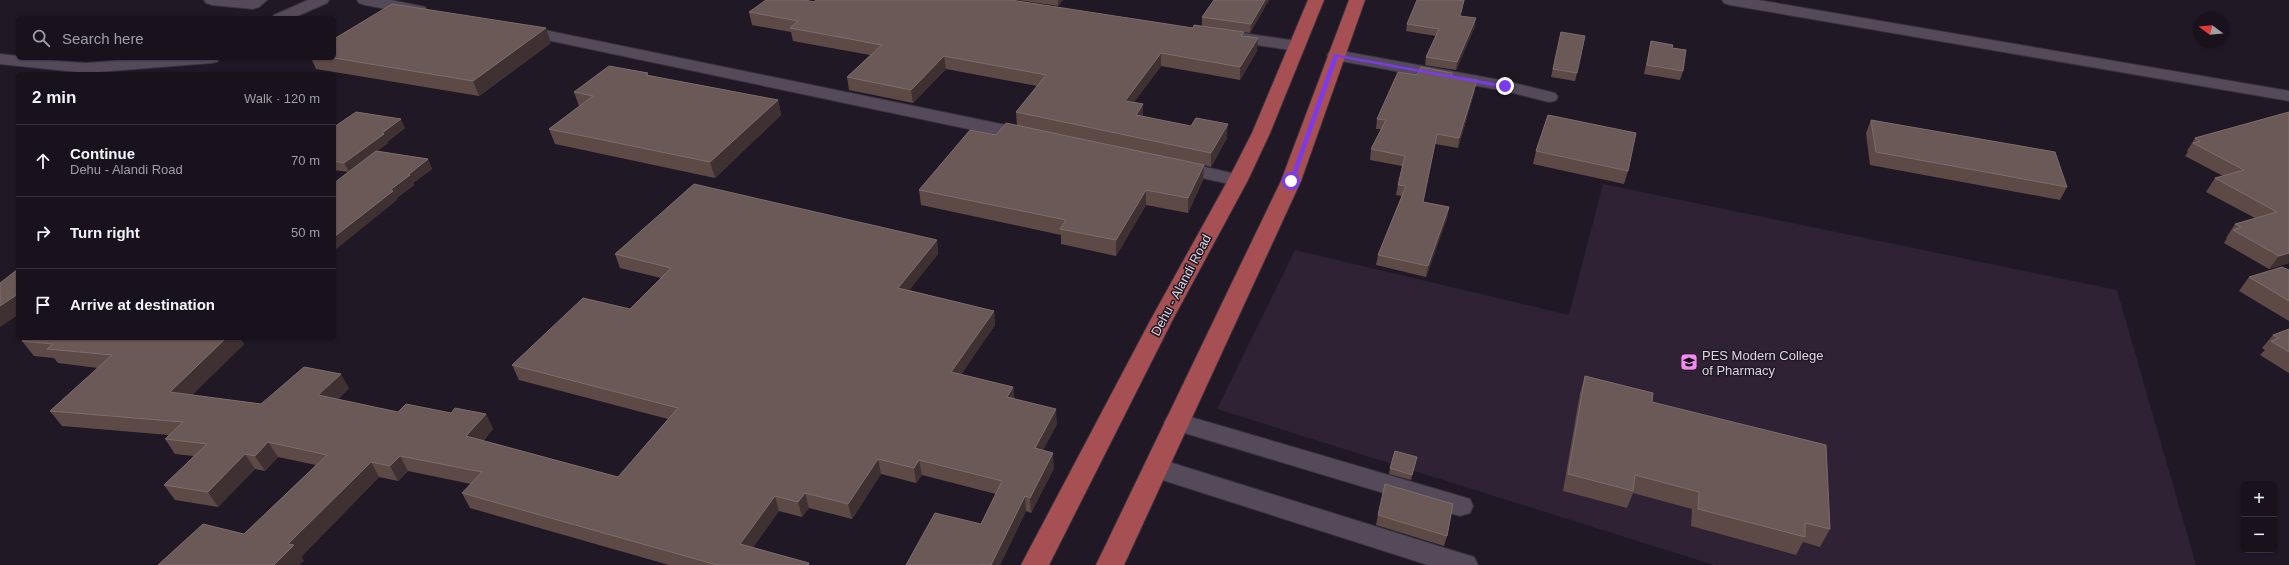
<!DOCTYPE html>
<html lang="en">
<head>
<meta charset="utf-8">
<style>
  :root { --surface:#19121c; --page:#262029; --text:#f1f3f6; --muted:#9f9ea3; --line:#37323b }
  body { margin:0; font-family:Arial,sans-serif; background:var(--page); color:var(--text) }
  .controls { position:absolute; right:12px; bottom:12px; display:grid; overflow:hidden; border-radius:6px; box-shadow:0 1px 3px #0004 }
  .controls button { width:36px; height:36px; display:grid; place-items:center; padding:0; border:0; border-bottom:1px solid var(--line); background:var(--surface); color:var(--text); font:20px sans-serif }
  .compass { position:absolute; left:2193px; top:12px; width:36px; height:36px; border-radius:50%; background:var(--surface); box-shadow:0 1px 3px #0004; rotate:286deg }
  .stop { position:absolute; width:12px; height:12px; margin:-9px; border:3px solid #7c3aed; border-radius:50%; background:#fff }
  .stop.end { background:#7c3aed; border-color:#fff; box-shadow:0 1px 4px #0008 }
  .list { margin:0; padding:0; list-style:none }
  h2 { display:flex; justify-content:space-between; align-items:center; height:52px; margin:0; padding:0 16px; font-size:17px }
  h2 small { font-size:13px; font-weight:400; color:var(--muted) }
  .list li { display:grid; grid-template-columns:26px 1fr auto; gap:12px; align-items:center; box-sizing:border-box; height:72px; padding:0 16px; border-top:1px solid var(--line) }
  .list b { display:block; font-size:15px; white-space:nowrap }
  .list p { margin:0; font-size:13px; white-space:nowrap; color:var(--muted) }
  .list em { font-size:13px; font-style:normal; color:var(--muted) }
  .icon { flex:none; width:22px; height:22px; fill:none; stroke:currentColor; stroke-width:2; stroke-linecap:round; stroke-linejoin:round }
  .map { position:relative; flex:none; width:2289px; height:565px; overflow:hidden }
  .search { position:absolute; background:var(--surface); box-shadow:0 1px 3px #0004; left:16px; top:16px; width:320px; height:44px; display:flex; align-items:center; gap:10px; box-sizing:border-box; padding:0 14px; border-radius:6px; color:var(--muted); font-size:15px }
  .panel { position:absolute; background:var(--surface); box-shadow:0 1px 3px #0004; left:16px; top:72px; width:320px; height:268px; border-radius:6px }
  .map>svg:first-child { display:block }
</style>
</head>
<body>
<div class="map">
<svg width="2289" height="565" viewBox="0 0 2289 565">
  <rect width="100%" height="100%" fill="#211826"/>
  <path fill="#2e2234" d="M1603,184l514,106 79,275h-482l-497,-156 78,-159 274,65z"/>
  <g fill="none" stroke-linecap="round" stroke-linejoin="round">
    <g stroke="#38323d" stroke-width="2">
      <path id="minor" d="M204,0h63l-8,7 -6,2 -41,-4 -6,-2z
        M308,0h21l-2,3 -34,15h-21l2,-3z
        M357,0h34l34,7 2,3 -2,3 -6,2 -54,-10 -6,-2z
        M1722,0h36l531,91v10l-559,-96 -6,-2z
        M520,25l510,105 7,2 2,4 -2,4 -7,2 -516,-109 -2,-3 2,-3z
        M1228,31l69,10 6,1 2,4 -2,4 -6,1 -75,-11 -2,-4 2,-4z
        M1336,50l169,31 50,12 3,4 -3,4 -6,1 -44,-11 -175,-32 -3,-4 3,-4z
        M0,54l18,2v2l68,5 61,-5h73l-3,4 -6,1 -125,10 -86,-9z
        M1174,160l71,16 3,4 -3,4 -7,2 -71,-16 -3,-4 3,-4z
        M1177,413l283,83 10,3 3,7 -3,7 -10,3 -292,-88 -4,-6 4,-6z
        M1156,458l308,96 10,3 4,8h-50l-281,-90 -4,-7 4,-7z"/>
    </g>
    <g stroke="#38323d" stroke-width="2">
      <path id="major" d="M1308,0h16l-54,133 -22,47 -76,141 -123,244h-28l129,-244 78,-141 24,-47z
        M1349,0h16l-64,181 -177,384h-28l185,-384z"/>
    </g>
    <use href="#minor" fill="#544a5a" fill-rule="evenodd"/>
    <use href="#major" fill="#a65053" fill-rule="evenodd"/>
  </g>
  <path fill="#5d4a46" d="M1018,0h45l-5,6z
    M1269,0l-19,33 -48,-7v-9z
    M814,2l429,34 14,15 -17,29 -79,-14 -27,36 9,2v12l84,22 -16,29 -7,-2 -1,15 -15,33 -42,-8 -30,51 -55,-12v-9l-140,-30 -2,-15 77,-55 21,-9 -1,-14 21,-26 -91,-17 -33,34 -64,-13 -2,-13 23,-22 -77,-14 -2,-9 -39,-7 -3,-13z
    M1460,16l15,10 -19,44 -31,-5 1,-8 10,-21 -30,-5 1,-7z
    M1561,32l16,41 -2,8 -24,-4z
    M1651,41l21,7 11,23 -3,9 -36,-6 5,-24z
    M551,43l-72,53 -163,-27 -5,-11h23z
    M648,73v3l130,24 3,15 -66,63 -160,-34 -6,-15 30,-23 -5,-14z
    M1417,75l35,1 23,14 -17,58 -23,-4 -12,58 26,5 -2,11 -21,59 -50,-12 2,-10 24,-59 -6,-1 6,-29 -32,-6 1,-11 10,-20h-5l1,-10z
    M2289,112v151l-20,6 -45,-26 3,-5h-1l9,-14 20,-6 -49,-26 9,-14 8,-2 -38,-20 3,-4 -1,-1 8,-13z
    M1871,120l196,67 -7,13 -190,-35 -4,-32z
    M334,127l71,1 -18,14 1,1 -11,8 51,8 4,10 -19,14 1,2 -17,13v2l-48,-28 -15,-2z
    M1536,151l92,20 -4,13 -91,-20z
    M937,240l1,14 -29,36 85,21 1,14 -34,49 52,13 1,12 43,25 -14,26 11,18 -23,45 -5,-2 -26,54h-94l75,-41 15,-30 -74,-19 -6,8 -35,-9 -29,45 -43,-11 -7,9 -23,-6 -26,36 57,18h-141l-199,-57 -8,-15 9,-9 -63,-13 -10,10 -19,-4 -78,80 3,4 -60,-27 72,-69 -38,-8 -13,14 -10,-2 -37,38 -43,-7 -11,-15 30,-29 -19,-2 -10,-15 4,-4 -107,-9 -12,-15 48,-43 -40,-5 -4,-5 -20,-2 -12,-15 222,3 -52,51 69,9 88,-16 -11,11 60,13 88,2 7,15 -10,12 135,36 50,-58 -149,-39 -7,-15 118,-56 31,-31 -41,-10 -5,-14z
    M2289,270v51l-50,-30 10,-14z
    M2289,329v44l-29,-18 5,-5 -3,-2 11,-13z
    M1585,376l67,26 178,127 -10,18 -17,-5 -7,13 -105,-29 1,-17 -59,-16 -6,15 -64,-17 17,-98z
    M1417,457l-6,23 -22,-6 1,-6z
    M1378,515l69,21 -3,10 -68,-21z"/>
  <path fill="#3f3032" d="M1058,0h5l-5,6z
    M1265,0h4l-19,33 1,-9z
    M1464,0h1l-7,24z
    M1476,18l-1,8 -19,44 1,-8z
    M546,28l5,15 -72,53 -6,-15z
    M1258,38l-1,13 -17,29v-13z
    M1161,53v13l-36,48v-13z
    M944,56l2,13 -33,34 -2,-13z
    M1477,80l-2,10 -17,58 1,-10z
    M778,100l3,15 -66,63 -5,-16z
    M1143,104v14l-7,-3z
    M401,119l4,9 -18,14 1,1 -39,29 -5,-9z
    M1228,124l-1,14 -16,29v-14z
    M428,159l4,10 -19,14 1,2 -17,13v2l-63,51v-14l56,-47 18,-15z
    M1204,165l-1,15 -15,33v-15z
    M1146,190v15l-30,51v-16z
    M1449,207l-2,11 -21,59 2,-11z
    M937,240l1,14 -38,48 -2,-14z
    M2289,253v10l-20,6 10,-13z
    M18,294v21l-18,12v-21z
    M994,311l1,14 -42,62 -2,-15z
    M226,338h14l4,6 -64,63 -10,-15z
    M341,374l8,14 -22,21 -9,-14z
    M1013,387l2,15 -8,-5z
    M1056,409l1,15 -21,39 -1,-15z
    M486,414l7,15 -20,22 -7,-15z
    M268,442l10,15 -13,14 -10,-15z
    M1053,453l1,15 -23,45 -1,-15z
    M245,454l10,15 -37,38 -10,-15z
    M400,456l8,15 -10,10 -8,-15z
    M878,459l3,15 -29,45 -4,-15z
    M919,460l3,15 -6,8 -2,-15z
    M371,462l8,15 -78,80 3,4 -5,4h-25l14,-21z
    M805,493l4,15 -7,9 -4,-15z
    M775,496l4,15 -34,48 -5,-15z
    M1025,496l1,15 -26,54h-9z"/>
  <path fill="#6a5956" stroke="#7c6d6c" d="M766,0h39l9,2 2,-2h195l182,28 1,-3 50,7 -3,4 17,2 -18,29 -79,-14 -36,48 18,3 -7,11 55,11 5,-8 32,6 -17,29 -195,-41 30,-37 -102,-19 -33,34 -64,-13 35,-32 -92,-17 8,-7 -49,-9z
    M1214,0h51l-14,24 -49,-7z
    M1417,0h47l-4,16 16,2 -19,44 -31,-5 13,-28 -32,-5z
    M392,4l154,24 -73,53 -139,-23v-19z
    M1561,32l24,4 -8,37 -24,-4z
    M1651,41l22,4 -1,3 14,2 -3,21 -36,-6z
    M609,66l39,7 -2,2 132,25 -68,62 -161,-33 44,-33 -19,-4z
    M1421,67l31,6 -1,3 26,4 -18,58 -22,-4 -14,68 26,5 -21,59 -50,-11 28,-69 -8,-1 7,-29 -34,-7 15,-29 -9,-1 21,-47 19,3z
    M356,112l45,7 -19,14 2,1 -40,29 -10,-2v-34z
    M2289,112v141l-10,3 -46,-26 8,-3 -6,-3 42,-12 -62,-34 29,-8 -51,-27 7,-2 -5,-3z
    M1548,115l88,18 -8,38 -92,-20z
    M1871,120l184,32 12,35 -191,-35z
    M1006,123l198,42 -16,33 -42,-8 -30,50 -56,-11 6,-9 -147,-30 51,-60 26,5z
    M376,151l52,8 -20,16h2l-20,15 3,1 -59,46v-54z
    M694,184l243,56 -39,48 96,23 -43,61 62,15 -6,10 49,12 -21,39 18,5 -23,45 -5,-2 -34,69h-5l-6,-1v1h-74l29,-52 46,11 21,-43 -83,-21 -5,8 -36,-9 -30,45 -43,-11 -7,9 -23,-6 -35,48 69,19 -1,2h-91l-255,-72 20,-21 -82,-16 -10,10 -19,-4 -83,82 6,1 -20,20h-116l45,-41 41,10 83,-79 -59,-13 -13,14 -10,-2 -37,38 -44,-7 43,-41 -42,-5 18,-17 -133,-11 62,-56 -65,-6 6,-5 -31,-3 4,-3h200l-56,54 91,12 43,-37 37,7 -23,21 80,17 8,-8 45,9 4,-5 31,6 -20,22 152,41 60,-69 -166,-43 71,-67 47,11 41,-41 -56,-14z
    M2282,267l7,3v31l-40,-24z
    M18,269v25l-18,12v-23z
    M2289,329v23l-18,-11 8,-3 -6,-3z
    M1585,376l68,17 -1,9 174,43 4,84 -25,-6v14l-107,-28 1,-17 -64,-17 -2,16 -65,-17z
    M1395,451l22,6 -5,18 -22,-7z
    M1385,484l68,20 -6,32 -69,-21z"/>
  <path fill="#7c3aed" d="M1334,54l171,31 3,1 -3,2 -167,-31 -44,124 -5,1z"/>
  <defs>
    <g id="university-square" transform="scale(0.9)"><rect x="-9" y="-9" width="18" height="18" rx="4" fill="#f489f0" stroke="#211826"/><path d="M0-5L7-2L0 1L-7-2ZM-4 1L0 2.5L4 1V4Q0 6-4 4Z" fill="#111"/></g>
  </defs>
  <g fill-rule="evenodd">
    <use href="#university-square" x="1689" y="362"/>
  </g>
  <g text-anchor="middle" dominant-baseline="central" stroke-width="3" stroke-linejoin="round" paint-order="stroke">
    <g font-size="13" fill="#dbd5df" stroke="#211826">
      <text transform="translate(1181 285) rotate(-62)">Dehu - Alandi Road</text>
    </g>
    <g font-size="13" fill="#dbd5df" stroke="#211826" text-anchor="start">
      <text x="1702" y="355">PES Modern College<tspan x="1702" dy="15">of Pharmacy</tspan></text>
    </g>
  </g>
</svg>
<div class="controls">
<button>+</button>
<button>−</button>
</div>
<svg class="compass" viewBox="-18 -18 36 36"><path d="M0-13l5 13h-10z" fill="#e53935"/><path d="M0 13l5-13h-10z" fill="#9f9ea3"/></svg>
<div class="stop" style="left:1291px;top:181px"></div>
<div class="stop end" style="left:1505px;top:86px"></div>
<div class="search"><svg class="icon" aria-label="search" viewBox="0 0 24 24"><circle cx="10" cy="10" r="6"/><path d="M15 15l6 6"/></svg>Search here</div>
<section class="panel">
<h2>2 min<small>Walk · 120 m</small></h2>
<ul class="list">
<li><svg class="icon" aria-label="ahead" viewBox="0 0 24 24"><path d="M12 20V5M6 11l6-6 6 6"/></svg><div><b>Continue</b><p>Dehu - Alandi Road</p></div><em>70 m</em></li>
<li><svg class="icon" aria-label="right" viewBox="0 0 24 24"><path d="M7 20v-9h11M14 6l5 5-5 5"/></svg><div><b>Turn right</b></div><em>50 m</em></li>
<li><svg class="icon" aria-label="arrive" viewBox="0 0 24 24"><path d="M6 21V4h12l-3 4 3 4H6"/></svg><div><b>Arrive at destination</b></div></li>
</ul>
</section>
</div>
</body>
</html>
